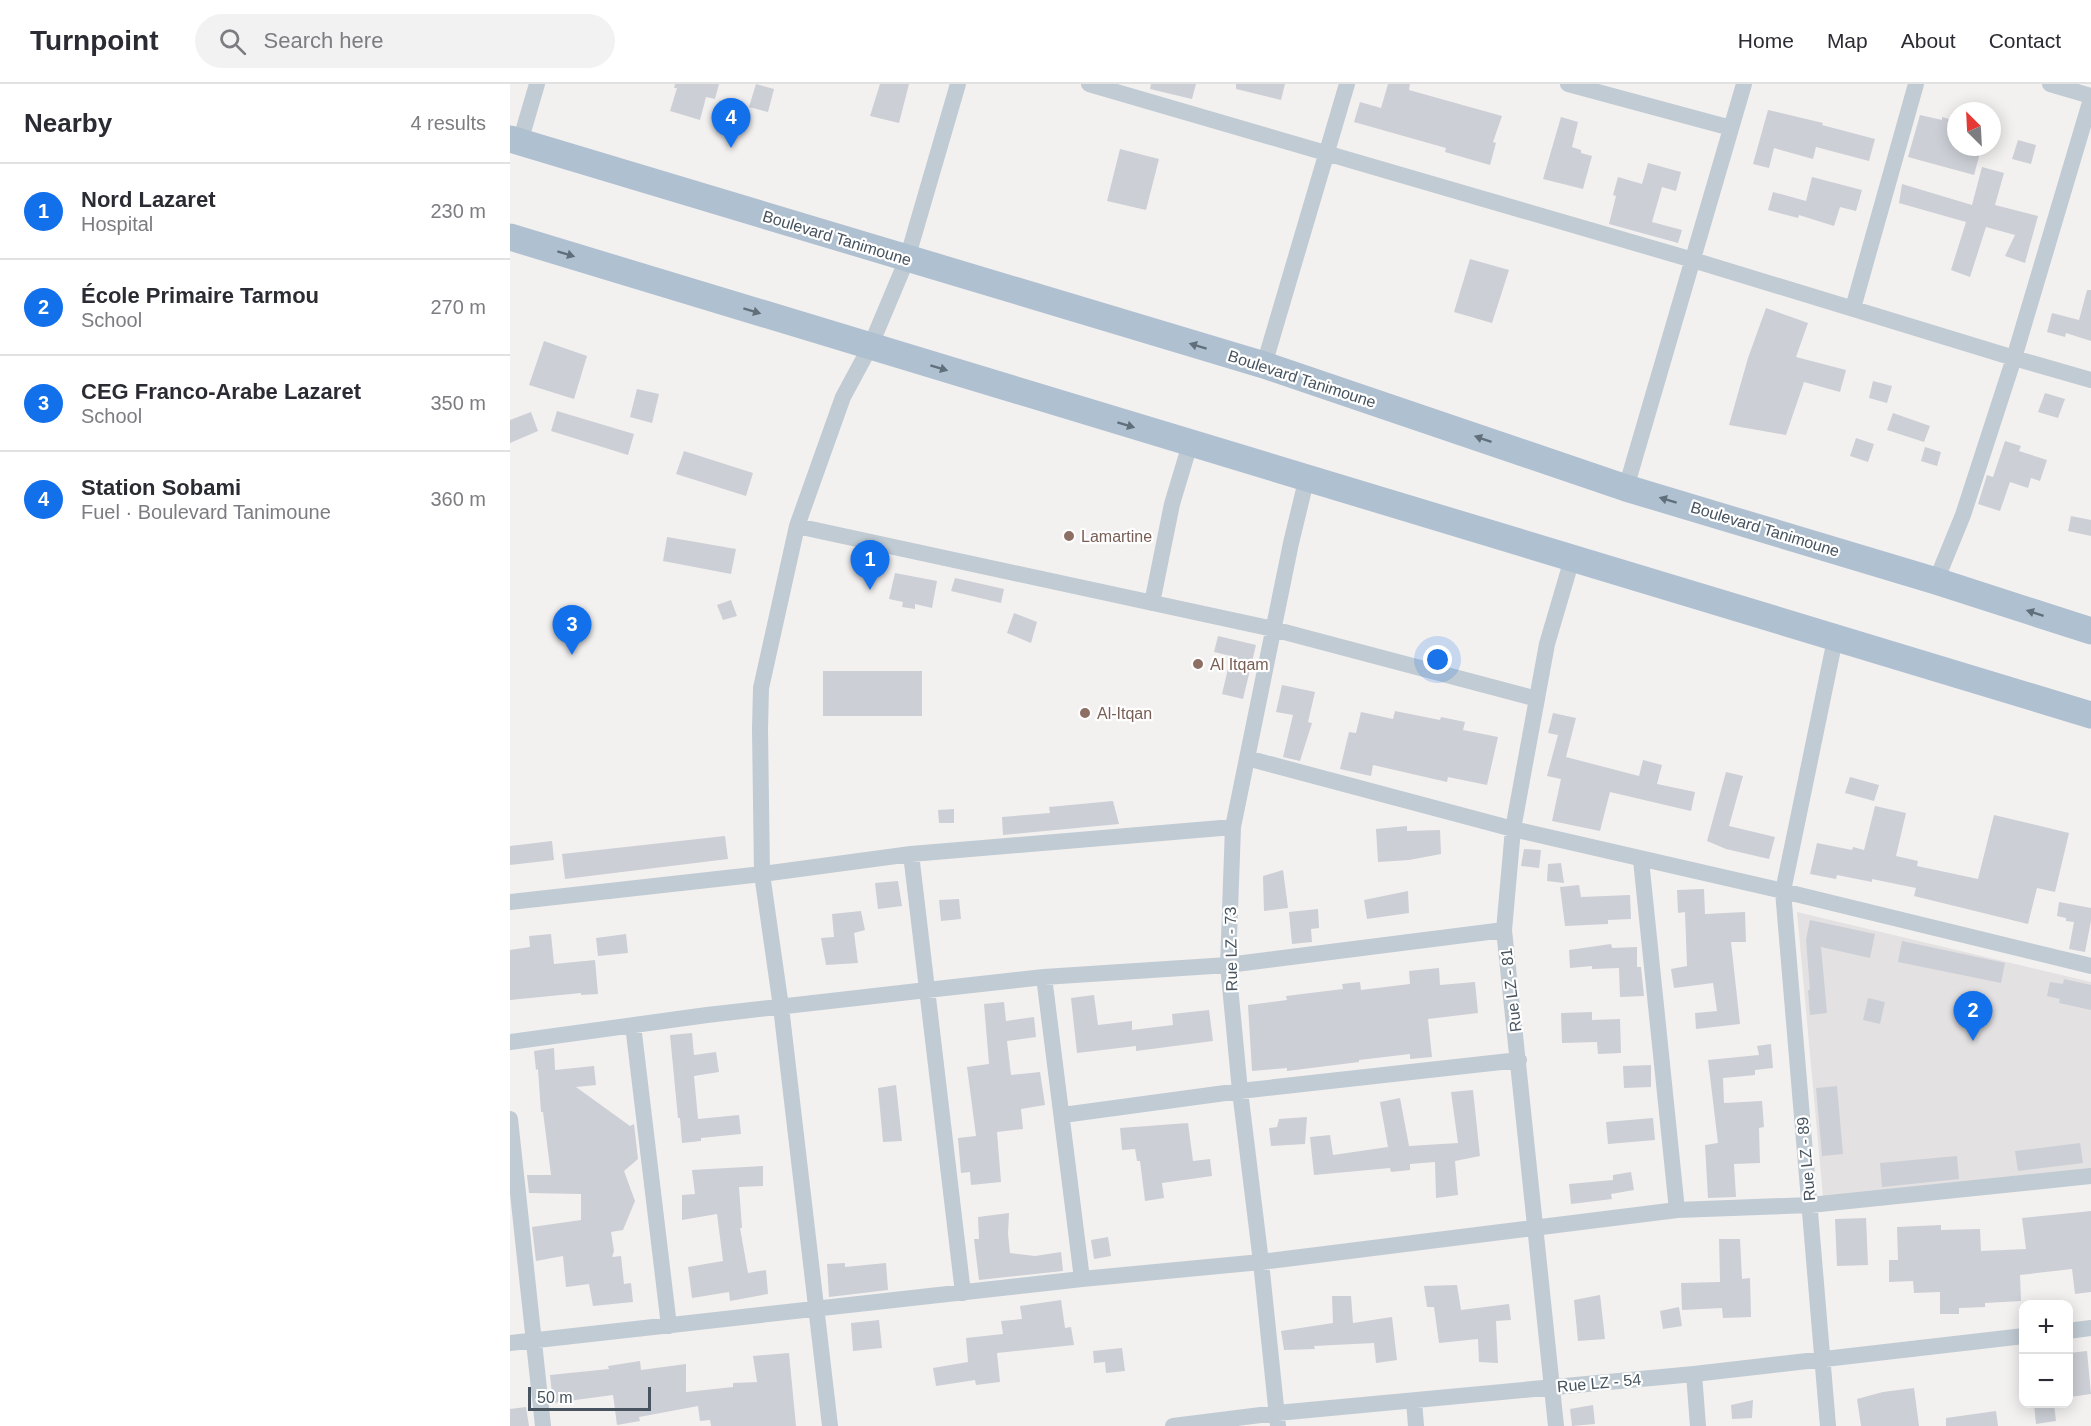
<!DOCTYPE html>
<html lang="en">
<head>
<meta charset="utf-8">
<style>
  :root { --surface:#fff; --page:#f2f2f3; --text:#2b2b33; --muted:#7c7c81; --line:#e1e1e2; --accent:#1270eb }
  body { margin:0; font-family:Helvetica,sans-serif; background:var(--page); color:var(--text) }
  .controls { position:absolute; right:18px; bottom:18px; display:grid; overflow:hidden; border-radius:12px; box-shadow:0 3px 15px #0003 }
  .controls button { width:54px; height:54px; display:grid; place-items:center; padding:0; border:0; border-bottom:2px solid var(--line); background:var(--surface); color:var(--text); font:30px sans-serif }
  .compass { position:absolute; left:1437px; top:18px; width:54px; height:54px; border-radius:50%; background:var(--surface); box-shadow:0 3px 15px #0003; rotate:336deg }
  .scale { position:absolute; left:18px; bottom:15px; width:123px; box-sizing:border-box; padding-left:6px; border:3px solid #47545f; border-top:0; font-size:16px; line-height:21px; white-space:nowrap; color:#47545f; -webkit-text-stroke:4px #fff; paint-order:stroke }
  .you { position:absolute; left:928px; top:576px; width:21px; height:21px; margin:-15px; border:4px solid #fff; border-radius:50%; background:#1a73e8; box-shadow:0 0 0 9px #1a73e833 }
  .badge { display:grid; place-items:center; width:39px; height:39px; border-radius:50%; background:var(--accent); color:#fff; font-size:20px; font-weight:700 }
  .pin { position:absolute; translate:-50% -50px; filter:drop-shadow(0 2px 3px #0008) }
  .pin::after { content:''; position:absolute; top:32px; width:21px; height:18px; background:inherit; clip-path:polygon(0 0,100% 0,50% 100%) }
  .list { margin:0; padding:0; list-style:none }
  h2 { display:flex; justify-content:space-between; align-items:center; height:78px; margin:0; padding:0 24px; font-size:26px }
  h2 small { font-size:20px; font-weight:400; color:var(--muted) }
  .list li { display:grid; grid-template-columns:39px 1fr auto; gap:18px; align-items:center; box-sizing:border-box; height:96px; padding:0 24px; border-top:2px solid var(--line) }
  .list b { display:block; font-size:22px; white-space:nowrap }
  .list p { margin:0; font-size:20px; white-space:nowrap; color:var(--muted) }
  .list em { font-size:20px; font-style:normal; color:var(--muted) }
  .icon { flex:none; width:33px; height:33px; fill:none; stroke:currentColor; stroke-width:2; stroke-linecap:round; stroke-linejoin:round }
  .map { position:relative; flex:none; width:1581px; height:1342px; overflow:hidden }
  header { display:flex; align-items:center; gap:36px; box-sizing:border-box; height:84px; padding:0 30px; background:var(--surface); border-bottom:2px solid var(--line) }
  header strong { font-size:28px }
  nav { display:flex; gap:33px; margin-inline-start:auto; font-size:21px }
  .search { width:420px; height:54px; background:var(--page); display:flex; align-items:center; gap:15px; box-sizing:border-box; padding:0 21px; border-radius:33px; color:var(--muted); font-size:22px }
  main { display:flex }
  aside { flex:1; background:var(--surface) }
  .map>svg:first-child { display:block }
</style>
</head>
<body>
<header>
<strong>Turnpoint</strong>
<div class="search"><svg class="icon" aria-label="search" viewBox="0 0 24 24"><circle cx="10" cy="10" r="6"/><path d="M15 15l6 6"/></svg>Search here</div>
<nav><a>Home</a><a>Map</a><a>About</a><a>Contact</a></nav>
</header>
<main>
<aside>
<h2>Nearby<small>4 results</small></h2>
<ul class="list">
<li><span class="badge">1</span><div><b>Nord Lazaret</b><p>Hospital</p></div><em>230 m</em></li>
<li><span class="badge">2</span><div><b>École Primaire Tarmou</b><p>School</p></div><em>270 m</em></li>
<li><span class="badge">3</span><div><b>CEG Franco-Arabe Lazaret</b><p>School</p></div><em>350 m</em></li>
<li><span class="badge">4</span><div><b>Station Sobami</b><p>Fuel · Boulevard Tanimoune</p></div><em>360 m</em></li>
</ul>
</aside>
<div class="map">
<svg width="1581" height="1342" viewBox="0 0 1581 1342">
  <rect width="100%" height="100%" fill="#f3f0f0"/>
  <path fill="#e4e1e2" d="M1287,828l294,70v188l-268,27z"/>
  <path fill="#cccfd5" d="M165,0h44l-4,15 -9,-2 -6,23 -30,-9 7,-23h-3z
    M246,0l18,5 -6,23 -19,-5z
    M370,0h29l-10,39 -29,-7z
    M641,0h45l-4,15 -42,-10z
    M726,0h49l-4,16 -45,-11z
    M878,0h22l-1,6 93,26 -9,26 3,1 -6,22 -45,-13 1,-4 -92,-26 6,-20 21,6z
    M1258,26l55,13 -1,2 53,14 -6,22 -53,-14 -3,12 -39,-11 -5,20 -16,-4z
    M1410,31l22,5v-3l14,4v26l24,6 -6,22 -66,-18z
    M1051,33l17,5 -6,25 9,3v3l11,3 -9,33 -40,-10z
    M1508,56l18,5 -5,19 -19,-5z
    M610,65l39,10 -13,51 -39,-9z
    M1138,79l33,9 -5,19 -14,-4 -10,35 30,8 -4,13 -69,-19 7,-28 -3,-1 5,-18 24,7z
    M1472,83l22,6 -9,32 43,11 -13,47 -20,-7 10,-21 -29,-8 -16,50 -19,-7 15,-48 -67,-19 3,-19 70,21z
    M1302,93l50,13 -6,21 -16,-4 -6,19 -35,-11 -1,3 -30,-8 5,-18 33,9z
    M960,175l39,11 -17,53 -38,-11z
    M1577,206h4v51l-25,-8 -1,4 -18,-5 5,-19 27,7z
    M1256,224l42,15 -12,34 50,13 -6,22 -36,-10 -18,53 -57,-10 19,-67z
    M34,257l43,15 -13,43 -45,-14z
    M1363,297l19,5 -5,17 -18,-5z
    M127,305l22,5 -7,29 -22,-6z
    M1535,309l20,6 -7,19 -20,-6z
    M47,327l77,23 -6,21 -77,-24z
    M21,328l7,19 -28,12v-23z
    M1383,329l37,13 -6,16 -37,-12z
    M1346,354l18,6 -6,18 -18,-6z
    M1495,357l16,5 -2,5 28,9 -7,21 -9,-3 -3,10 -18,-6 -10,29 -22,-7 9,-29 6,2z
    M1415,363l16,5 -4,14 -16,-5z
    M174,367l69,22 -7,23 -70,-22z
    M1561,432l20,4v16l-23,-5z
    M157,453l69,12 -5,25 -68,-13z
    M385,489l42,8 -5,27 -17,-4v5l-13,-2 1,-5 -14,-3z
    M445,494l49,11 -3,14 -50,-12z
    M221,516l6,16 -14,4 -6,-15z
    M504,529l23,9 -6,21 -24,-10z
    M708,552l38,9 -13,54 -21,-5 9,-38 -17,-4z
    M313,587h99v45h-99z
    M772,601l33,7 -7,30 4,1 -12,38 -17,-4 10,-42 -17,-3z
    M885,627l45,9 1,-3 24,5 -2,8 35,7 -11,48 -39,-8 -1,5 -74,-17 -2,11 -31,-7 9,-37 7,1 5,-21 32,7z
    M1043,629l23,5 -10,39 73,19 4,-16 19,5 -5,19 38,8 -4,19 -81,-19 -10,39 -48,-10 9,-42 -14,-3 11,-41 -10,-2z
    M1216,688l17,4 -14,50 46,11 -6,22 -43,-10 -19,-8z
    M1340,693l29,8 -5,16 -29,-8z
    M603,717l6,23 -116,11 -1,-18 48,-4 -1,-6z
    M1365,722l31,7 -10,43 22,5 -1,5 61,13 16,-64 75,18 -14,59 -18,-4 -9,36 -114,-28 2,-8 -44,-9v3l-35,-7 -1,4 -26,-5 7,-31 35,7 1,-3 11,3z
    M444,725v14h-15l-1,-13z
    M897,742v5l33,-1 1,24 -32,6 -31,2 -2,-33z
    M215,752l3,23 -163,20 -3,-25z
    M42,757l2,19 -44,5v-19z
    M1014,765l17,1 -2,18 -18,-2z
    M1051,779l3,20 -17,-2 1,-17z
    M773,786l5,38 -24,3 -1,-35z
    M388,797l4,25 -24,3 -3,-26z
    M1069,801l2,12 49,-2 1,24 -23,1v4l-43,2 -5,-39z
    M1194,805l1,25 40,-2 1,30h-15l9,82 -44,5 -1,-16 22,-2 -4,-28 -39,5 -3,-19 16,-3 -2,-54 -7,1 -1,-23z
    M898,807l1,22 -42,6 -3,-19z
    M449,815l2,20 -20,2 -2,-21z
    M1549,818l32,6v13l-6,31 -16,-3 5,-27 -8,-1v-3l-9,-2z
    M808,825l1,19 -8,1 1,13 -20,2 -3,-32z
    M351,827l4,19 -11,3 4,30 -32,2 -5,-27 13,-1 -2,-23z
    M1300,836l65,14 -5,24 -49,-11 6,66 -17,2 -2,-25h2l-4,-50z
    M41,850l3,30 41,-4 3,34 -17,1v-2l-71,7v-50l20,-3 -1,-11z
    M116,850l2,19 -30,3 -2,-18z
    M1392,857l103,22 -4,20 -103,-21z
    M1101,860l1,4 25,-1v20h4l3,29 -24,1 -1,-29 -27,1v-3l-22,2 -1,-18z
    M929,884l1,17 35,-3 3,31 -50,6 4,38 -22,2v-5l-51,6v2l-72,9v-3l-35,3 -4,-66 39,-5 -1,-4 57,-7 -1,-5 18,-2 1,8 49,-6 -1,-13z
    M1554,895l27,6v25l-32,-7 1,-4 -13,-3 3,-14 13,2z
    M584,911l4,30 34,-4v9l41,-5 -1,-11 37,-4 4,31 -77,10v-5l-59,7 -6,-55z
    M1358,914l17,4 -5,22 -17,-4z
    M494,918l2,19 28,-4 2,20 -29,4 4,34 29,-3 5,33 -24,4 2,20 -26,3 4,50 -30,3 -1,-13 -9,1 -3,-35 18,-2 -9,-69 22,-3 -5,-60z
    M1082,928v8l28,-1 1,34 -23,1 -1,-12 -35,1 -1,-30z
    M182,949l2,22 22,-3 3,20 -25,4 4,43 41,-4 2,19 -40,4v3l-19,2 -2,-25h-2l-8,-83z
    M1261,960l2,24 -18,2v5l-32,3 1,25 38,-2 2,26 -5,1 1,35 -26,1 2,33 -28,1 -3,-53 13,-2 -10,-83 51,-5 -2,-9z
    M44,964l1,22 39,-4 2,19 -20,2 54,39 4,-2 4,35 -14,12 11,30 -12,29 -12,2 3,19 -2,6 9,-1 3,28 7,-1 2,19 -40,4 -4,-22 -23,3 -3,-31 -27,5 -4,-34 49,-7v-26l-52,-1 -2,-18h24l-8,-63h-2l-3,-43 -2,1 -2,-19z
    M1141,981v22l-27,1 -1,-22z
    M386,1001l6,56 -19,1 -5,-54z
    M1327,1002l6,68 -21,2 -6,-68z
    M963,1006l7,66 -25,5 3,34 -22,3 -1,-36 -25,2v6l-19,2 -1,-4 -76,7 -4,-38 20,-2 3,20 55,-8 -8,-45 20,-4 9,48 49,-3 -7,-51z
    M797,1033l-2,27 -34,2 -2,-18 8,-1 2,-8z
    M1143,1034l2,22 -47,4 -2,-22z
    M678,1039l5,38 17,-2 2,17 -50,7 2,15 -19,3 -5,-40h-3l-2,-12 -13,1 -2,-22z
    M1570,1059l3,20 -65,8 -3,-20z
    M1447,1072l2,23 -77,8 -2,-24z
    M253,1082v20l-24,1 3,41h-2l8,45 18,-3 2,24 -38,7 -1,-9 -37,6 -4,-31 35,-6 -6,-47 -35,6v-25l13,-1 -3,-24z
    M1121,1088l3,18 -23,4 1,5 -41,5 -2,-20 44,-4v-5z
    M1581,1127v81l-16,2 -3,-25 -52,6 1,26 -36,2v4l-26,1v6h-19v-22l-26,1 -1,-12 -24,1v-22h9l-1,-33 44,-2v5l39,-1 1,22 45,-2 -4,-31z
    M499,1129l-1,21 2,19 25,3 26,-4 2,19 -84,9 -5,-41h5l-1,-22z
    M1356,1134l2,47 -31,1 -2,-47z
    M598,1153l3,19 -17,3 -3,-19z
    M1209,1155h21l2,40 8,-1 1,39 -28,1 -1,-10 -40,2 -1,-27 39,-1z
    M335,1179v4l41,-4 2,27 -59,7 -2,-33z
    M947,1201l4,25 48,-6 2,16 -15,1 2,42 -19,-1 -1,-23 -39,4 -5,-36h-7l-3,-21z
    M1090,1211l5,44 -27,2 -4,-41z
    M822,1212h19l2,27 39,-6 5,43 -21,3 -2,-20 -60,3 1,3 -31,1 -3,-19 52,-8z
    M551,1216l4,28 6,-1 3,18 -77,8 3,29 -24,3 -1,-5 -39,6 -3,-18 35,-6 -2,-24 37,-4 -2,-13 21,-2 -2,-13z
    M1169,1223l3,19 -19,3 -3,-18z
    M369,1236l3,28 -29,3 -2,-28z
    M612,1264l3,23 -19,2 -1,-11 -11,1 -1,-12z
    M1577,1267l4,43 -21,3 -2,-44z
    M279,1269l7,73h-85l-1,-6 -10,1 -2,-15 -59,11 1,4 -23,4 -4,-30 -60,8 -3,-28 59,-6 -1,-3 32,-5 1,9 45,-6v28l47,-5v-4l24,-1 -4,-26z
    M1404,1304l5,38h-58l-4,-27 26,-7z
    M1243,1316l-1,18 -20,1 -1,-14z
    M1524,1320h20l2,17 -20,3z
    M1083,1321l2,19 -23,2 -2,-17z
    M16,1323l3,19h-19v-17z
    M1486,1327l2,15h-52v-8z"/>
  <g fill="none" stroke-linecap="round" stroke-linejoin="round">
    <path stroke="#c1cbd3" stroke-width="16" d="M579,0l604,176 321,98 77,22
      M1058,0l163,44
      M1540,0l41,12
      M10,58l17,-58
      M1343,224l63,-224
      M754,281l83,-281
      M1116,404l118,-404
      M287,442l476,103 264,70
      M1426,497l27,-66 51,-157 77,-259
      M642,519l20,-99 18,-60
      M737,674l266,71 270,62 308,75
      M401,770l52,439
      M1131,776l36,350
      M0,818l252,-28 149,-20 322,-27
      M534,893l38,302
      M123,941l36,301
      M0,958l197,-27 220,-25 117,-13 184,-12 276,-35
      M553,1031l177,-24 279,-31
      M0,1035l33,307
      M1558,1247l23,-3
      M0,1259l572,-64 179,-17 416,-52 133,-5 281,-29
      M1184,1290l4,52
      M904,1317l2,25
      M320,1342l-49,-419 -19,-133 -2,-145 1,-41 36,-162 46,-129 27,-50 37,-88 51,-175
      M663,1342l104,-13 417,-39 330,-38
      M768,1342l-17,-164 -21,-171 -12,-126 5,-138 58,-284 16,-66
      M1046,1342l-52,-496 9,-101 34,-185 25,-85
      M1318,1342l-45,-535 50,-242 4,-11"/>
    <path stroke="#afc0d0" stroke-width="27" d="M0,55l754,226 362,123 310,93 155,50
      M0,153l1581,478"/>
  </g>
  <defs><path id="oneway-solid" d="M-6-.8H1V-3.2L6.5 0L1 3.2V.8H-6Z" transform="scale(1.5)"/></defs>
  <g fill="#616f7b">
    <use href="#oneway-solid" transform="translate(56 170) rotate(17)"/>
    <use href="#oneway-solid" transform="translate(242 227) rotate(17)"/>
    <use href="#oneway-solid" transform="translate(688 262) rotate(-163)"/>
    <use href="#oneway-solid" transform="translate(429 284) rotate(17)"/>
    <use href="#oneway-solid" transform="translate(616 341) rotate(17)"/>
    <use href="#oneway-solid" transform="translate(973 355) rotate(-161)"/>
    <use href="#oneway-solid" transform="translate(1158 416) rotate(-163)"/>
    <use href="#oneway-solid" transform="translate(1525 529) rotate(-162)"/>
  </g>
  <g fill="#8d6e63" stroke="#fff" stroke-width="2">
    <circle cx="559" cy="452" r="6"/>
    <circle cx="688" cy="580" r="6"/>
    <circle cx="575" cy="629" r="6"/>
  </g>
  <g text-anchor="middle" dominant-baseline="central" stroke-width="4.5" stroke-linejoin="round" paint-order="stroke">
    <g font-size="16" fill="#47545f" stroke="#fff">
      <text transform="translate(327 154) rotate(17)">Boulevard Tanimoune</text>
      <text transform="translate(792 295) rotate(18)">Boulevard Tanimoune</text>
      <text transform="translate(1255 445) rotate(17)">Boulevard Tanimoune</text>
      <text transform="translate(721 865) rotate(-91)">Rue LZ - 73</text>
      <text transform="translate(1001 906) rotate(-97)">Rue LZ - 81</text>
      <text transform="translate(1296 1075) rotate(-95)">Rue LZ - 89</text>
      <text transform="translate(1089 1299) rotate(-5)">Rue LZ - 54</text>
    </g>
    <g font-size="16" fill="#785e54" stroke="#fff" text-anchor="start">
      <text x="571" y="452">Lamartine</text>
      <text x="700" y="580">Al Itqam</text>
      <text x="587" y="629">Al-Itqan</text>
    </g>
  </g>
</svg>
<div class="controls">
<button>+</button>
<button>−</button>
</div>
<svg class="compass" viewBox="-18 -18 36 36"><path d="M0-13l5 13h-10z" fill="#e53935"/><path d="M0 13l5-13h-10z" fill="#7c7c81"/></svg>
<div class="scale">50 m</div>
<div class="you"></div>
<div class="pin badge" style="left:360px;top:506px">1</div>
<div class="pin badge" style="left:1463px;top:957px">2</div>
<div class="pin badge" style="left:62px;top:571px">3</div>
<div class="pin badge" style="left:221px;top:64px">4</div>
</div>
</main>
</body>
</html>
